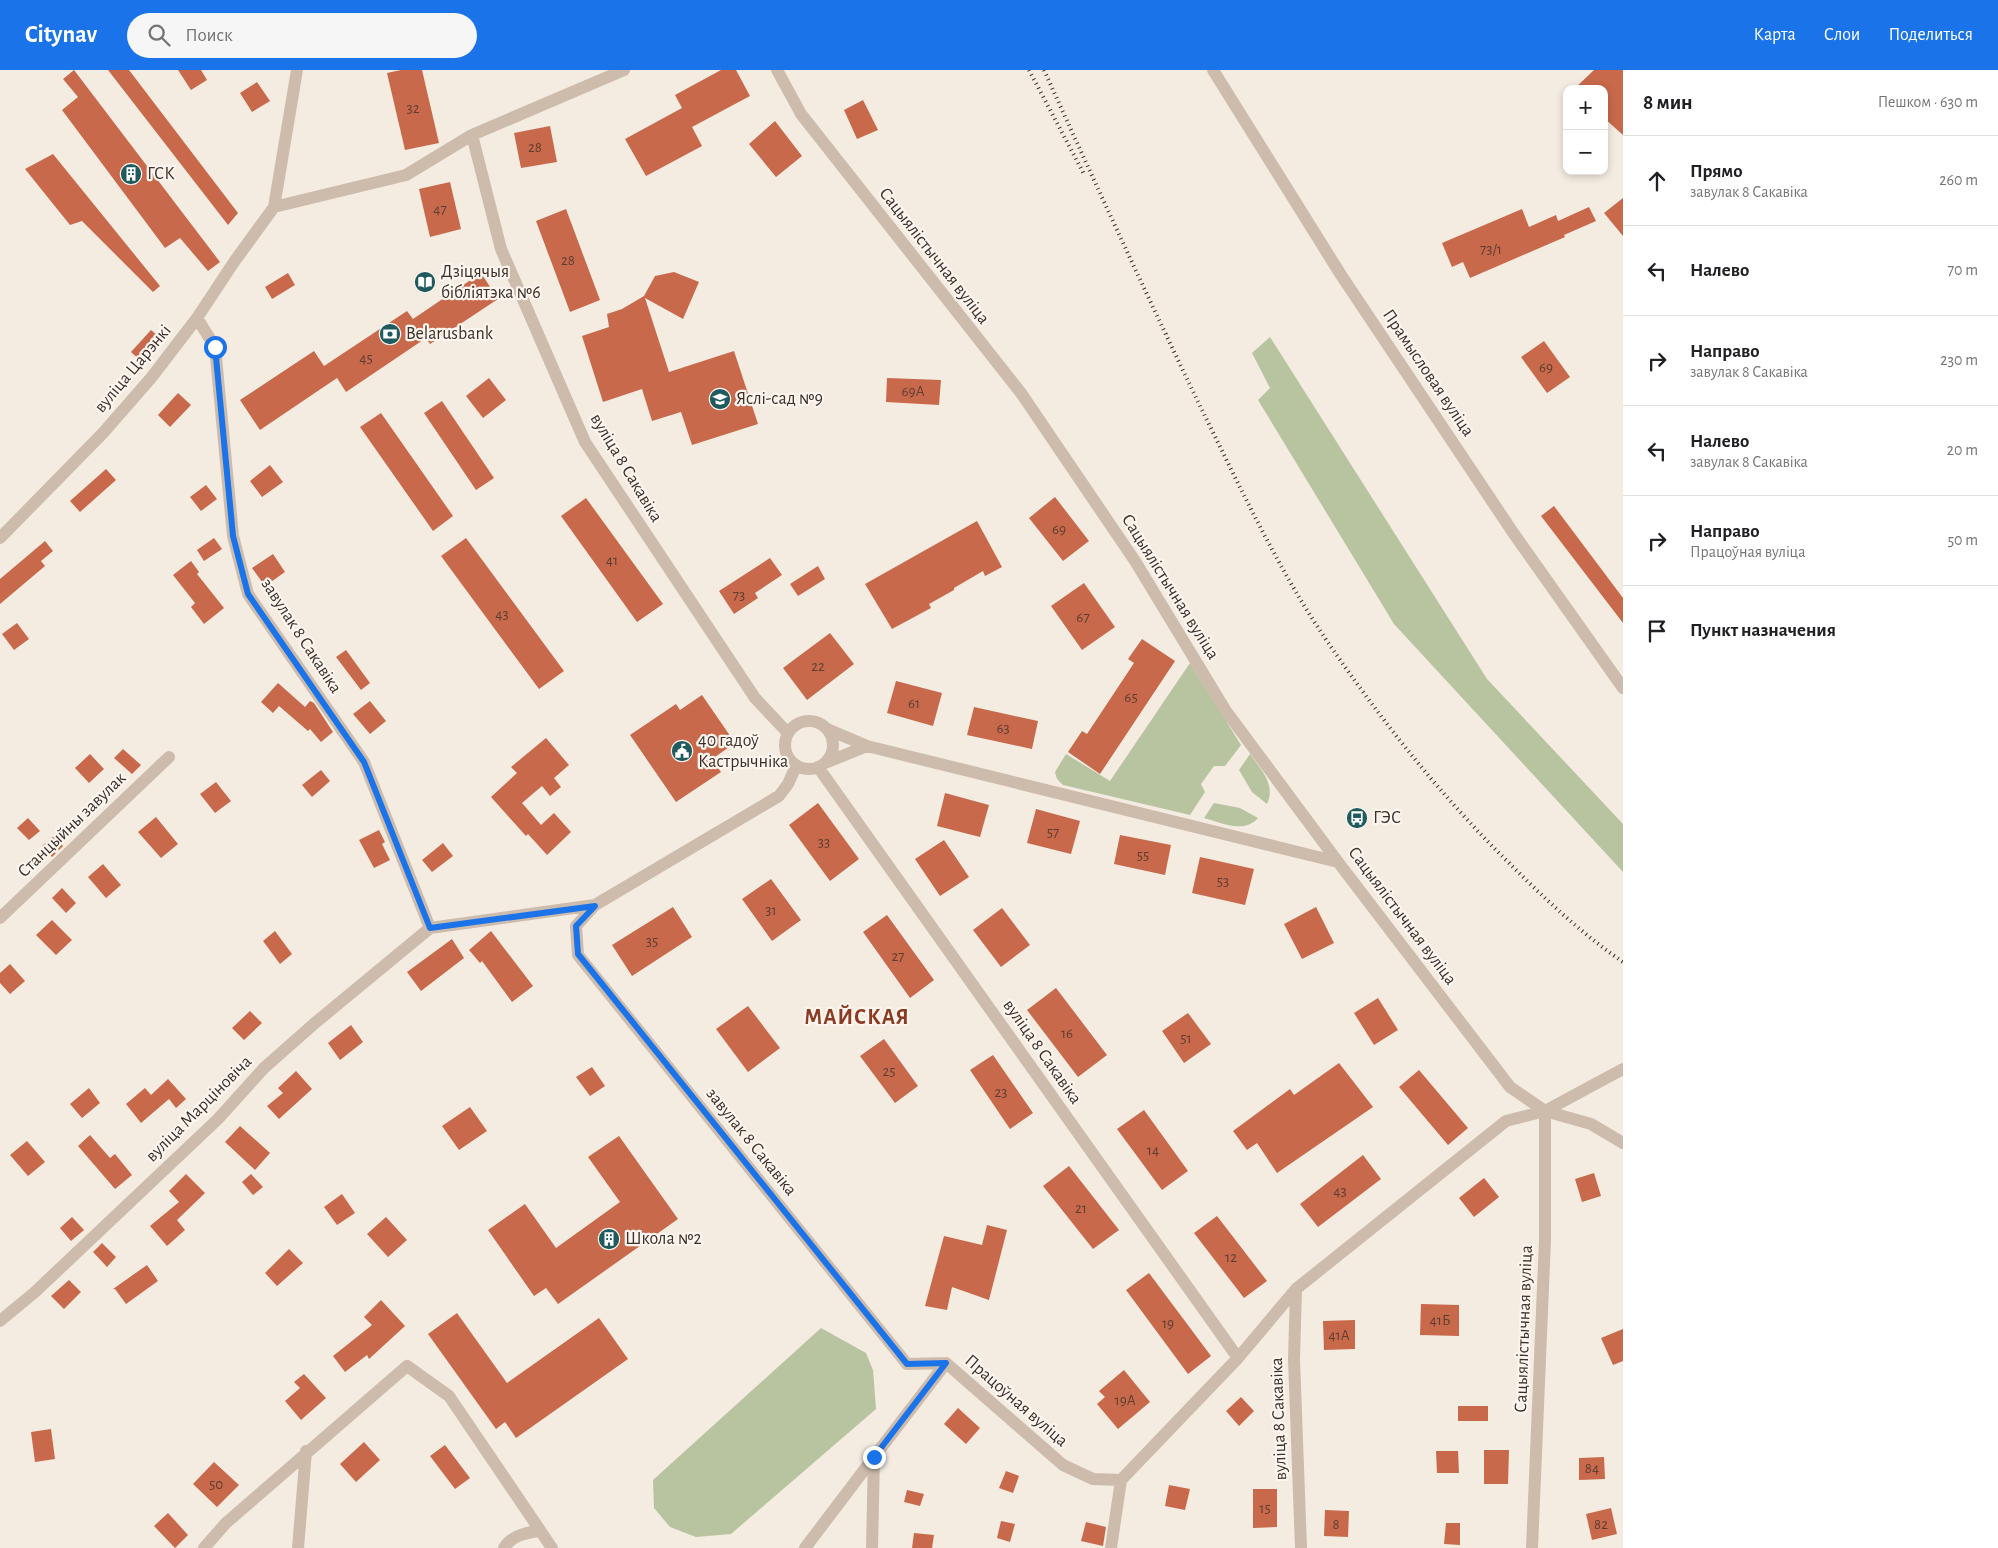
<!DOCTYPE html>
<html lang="ru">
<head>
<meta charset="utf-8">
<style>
  :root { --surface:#fff; --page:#f6f6f6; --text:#202124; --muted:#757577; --line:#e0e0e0; --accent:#1a73e8 }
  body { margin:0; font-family:"Alegreya Sans",sans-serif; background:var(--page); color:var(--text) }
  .controls { position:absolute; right:15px; top:15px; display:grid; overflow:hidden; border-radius:10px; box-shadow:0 2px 8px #0003 }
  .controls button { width:45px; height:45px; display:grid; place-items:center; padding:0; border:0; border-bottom:1px solid var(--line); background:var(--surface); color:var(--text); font:25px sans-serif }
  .stop { position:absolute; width:15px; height:15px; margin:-11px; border:4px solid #1a73e8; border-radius:50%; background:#fff }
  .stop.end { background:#1a73e8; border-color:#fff; box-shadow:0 1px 5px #0008 }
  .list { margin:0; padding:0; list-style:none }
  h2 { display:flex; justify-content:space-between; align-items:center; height:65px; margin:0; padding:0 20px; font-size:21px }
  h2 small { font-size:16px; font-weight:400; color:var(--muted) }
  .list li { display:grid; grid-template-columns:32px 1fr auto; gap:15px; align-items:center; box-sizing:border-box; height:90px; padding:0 20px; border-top:1px solid var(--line) }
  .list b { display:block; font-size:19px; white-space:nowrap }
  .list p { margin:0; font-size:16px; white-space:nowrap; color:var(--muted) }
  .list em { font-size:16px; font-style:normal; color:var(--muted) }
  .icon { flex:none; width:28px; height:28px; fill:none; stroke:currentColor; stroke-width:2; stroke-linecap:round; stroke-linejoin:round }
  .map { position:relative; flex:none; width:1623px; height:1478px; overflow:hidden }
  header { display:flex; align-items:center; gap:30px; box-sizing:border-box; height:70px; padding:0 25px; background:var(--accent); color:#fff }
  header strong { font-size:24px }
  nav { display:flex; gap:28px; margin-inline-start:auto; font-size:18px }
  .search { width:350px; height:45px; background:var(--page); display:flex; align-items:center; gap:12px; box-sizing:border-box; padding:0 18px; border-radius:28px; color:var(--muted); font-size:19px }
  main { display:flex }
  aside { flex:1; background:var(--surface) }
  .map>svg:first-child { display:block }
</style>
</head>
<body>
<header>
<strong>Citynav</strong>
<div class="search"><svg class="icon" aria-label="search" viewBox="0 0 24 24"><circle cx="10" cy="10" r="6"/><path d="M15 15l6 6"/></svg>Поиск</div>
<nav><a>Карта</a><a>Слои</a><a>Поделиться</a></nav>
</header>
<main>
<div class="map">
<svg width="1623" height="1478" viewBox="0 0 1623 1478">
  <rect width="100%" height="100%" fill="#f4ebe1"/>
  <path fill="#b8c4a0" d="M1270,267l217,342 136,145v48l-229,-248 -136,-224 12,-12 -18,-35z
    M1190,593l51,82 -16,21h-11l-13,18 4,8 -15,23 -127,-30 -6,-6 -2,-7 11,-18 44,27z
    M1250,684c11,16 26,30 17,50l-15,-12 -13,-22z
    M1214,733l26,5 18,10c-14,16 -36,5 -54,0z
    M821,1258l45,25 7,17 3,39 -145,125 -35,3 -26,-10 -16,-19 -1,-28z"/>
  <path fill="#c8694b" d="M74,0l146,192 -12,9 -28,-33 -15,10 -103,-138 16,-13 -15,-18z
    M108,0h21l109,143 -10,12z
    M178,0h23l6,10 -16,10z
    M401,0h21l17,73 -34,7 -18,-77z
    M721,0h15l14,26 -58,31 10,19 -56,30 -21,-37 57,-31 -7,-13z
    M1594,0h29v65l-19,-17v-29h-30z
    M257,12l13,19 -18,11 -12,-19z
    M863,30l15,30 -21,9 -13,-29z
    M775,51l27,35 -26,21 -27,-33z
    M550,56l7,36 -36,6 -7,-35z
    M53,84l107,132 -7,6 -71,-71 -12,4 -45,-56z
    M450,112l11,47 -31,8 -11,-48z
    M1623,128v38l-19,-23z
    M1589,137l7,14 -32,14 1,2 -95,41 -7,-16 -11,5 -10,-24 80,-34 7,18 27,-12 2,6z
    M566,139l34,91 -30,12 -34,-91z
    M674,202l25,10 -16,37 -38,-21 24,74 65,-21 24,73 -66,21 -11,-33 -29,9 -10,-32 -39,13 -21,-66 27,-9 -2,-13 15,-5 22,-13 11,-20z
    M288,203l7,12 -23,14 -7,-12z
    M481,203l17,26 -68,45 -4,-6 -80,54 -9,-14 -77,52 -20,-30 74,-49 10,15 83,-55 6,8z
    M151,260l13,11 -21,22 -12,-11z
    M1544,271l26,36 -23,16 -26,-36z
    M489,308l17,22 -23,18 -17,-22z
    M887,308l54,2 -2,25 -53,-3z
    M178,323l13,12 -21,22 -12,-12z
    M442,331l52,77 -18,12 -52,-77z
    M381,343l72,103 -20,15 -73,-104z
    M270,395l13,17 -21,15 -12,-16z
    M106,399l10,11 -36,32 -10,-11z
    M206,415l11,14 -16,12 -11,-14z
    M1055,427l34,44 -26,20 -34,-43z
    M586,428l77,106 -26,18 -76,-106z
    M1554,436l69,92v25l-82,-107z
    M977,451l25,46 -17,9 -2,-5 -29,17v2l-25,14 2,4 -39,21 -27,-45z
    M214,468l8,11 -18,12 -7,-11z
    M466,468l98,133 -25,18 -98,-133z
    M45,471l8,10 -12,10 4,5 -45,38v-25z
    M273,484l12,18 -20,14 -13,-18z
    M770,488l12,17 -27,18 3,5 -24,16 -15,-23z
    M191,491l8,11 -2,2 27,34 -20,16 -13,-17 4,-4 -22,-28z
    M818,496l7,13 -27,17 -8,-12z
    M1084,513l31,44 -33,23 -31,-44z
    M17,553l12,16 -15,11 -12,-16z
    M830,563l24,31 -47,36 -24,-32z
    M1142,569l33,22 -75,113 -32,-22 14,-21 5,3 47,-71 -6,-4z
    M346,580l24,33 -9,7 -25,-33z
    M896,611l46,12 -9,33 -46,-13z
    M278,613l27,24 5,-6 4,2 19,29 -12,10 -11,-13 -2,2 -29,-25 -6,7 -12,-11z
    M702,625l33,48 -23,16 9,13 -45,30 -46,-67 46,-31 4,6z
    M370,631l16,20 -16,13 -17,-20z
    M974,637l64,14 -6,28 -65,-14z
    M546,668l23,27 -15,13 7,9 -11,9 -8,-10 -20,17 19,22 13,-12 17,19 -24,23 -19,-21 -2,2 -35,-39 26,-24 -6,-6z
    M123,679l18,16 -9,9 -18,-16z
    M90,684l14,15 -15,14 -14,-15z
    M321,700l9,11 -18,16 -10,-12z
    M216,712l15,19 -16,12 -15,-19z
    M945,723l44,12 -9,32 -43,-11z
    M818,733l41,56 -29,22 -41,-56z
    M1036,739l44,12 -9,33 -44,-11z
    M156,747l22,27 -17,14 -23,-26z
    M28,748l12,13 -11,9 -12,-12z
    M379,760l6,12 -3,2 8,16 -16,8 -15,-28z
    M1120,765l51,10 -6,30 -51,-11z
    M54,766l9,10 -11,11 -10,-11z
    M944,770l25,37 -29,19 -25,-37z
    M443,773l10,13 -21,16 -10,-12z
    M1200,787l54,12 -9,36 -53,-12z
    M103,794l18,21 -15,13 -18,-21z
    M771,809l30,41 -29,21 -30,-42z
    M62,818l14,15 -10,10 -14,-15z
    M673,837l19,30 -60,39 -20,-31z
    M1316,837l18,36 -32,16 -18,-35z
    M1002,838l28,37 -29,22 -28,-37z
    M887,845l47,65 -24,18 -47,-66z
    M52,850l20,20 -16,15 -20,-20z
    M275,861l17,23 -12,10 -17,-23z
    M491,861l42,55 -21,16 -30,-41 -2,2 -11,-13z
    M452,869l12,19 -43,33 -14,-19z
    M10,894l15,17 -15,13 -10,-11v-10z
    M1056,918l51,67 -29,22 -51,-67z
    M1378,928l20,32 -24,15 -20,-32z
    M748,936l32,42 -32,24 -32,-43z
    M250,941l12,12 -18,17 -12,-12z
    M1188,943l23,31 -27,19 -22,-32z
    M351,955l12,17 -23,18 -12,-17z
    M884,969l34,47 -23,17 -35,-47z
    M993,985l40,58 -23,16 -40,-59z
    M1339,993l34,44 -96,66 -20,-30 -10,7 -14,-19 57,-42 4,6z
    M592,997l13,19 -15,10 -14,-19z
    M1419,1000l49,58 -20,17 -49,-58z
    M296,1001l16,18 -33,30 -12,-13 16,-13 -5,-5z
    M168,1009l18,20 -10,9 -7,-9 -28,24 -15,-19 19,-16 6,7z
    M89,1018l11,15 -18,15 -12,-14z
    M470,1037l17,24 -28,19 -17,-24z
    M1144,1040l44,61 -26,19 -45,-61z
    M240,1056l30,27 -15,17 -30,-28z
    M90,1065l20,23 5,-4 17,21 -17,14 -37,-43z
    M619,1066l59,83 -120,85 -12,-16 -12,8 -46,-66 37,-26 31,44 64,-46 -32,-45z
    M27,1071l18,21 -17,14 -18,-21z
    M1363,1085l18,24 -63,48 -18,-23z
    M1069,1096l50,64 -26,19 -50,-63z
    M1594,1103l7,23 -19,6 -7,-23z
    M186,1104l19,19 -28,27 8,10 -18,16 -17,-20 29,-24 -10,-11z
    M251,1104l12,13 -10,8 -11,-13z
    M1484,1108l15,19 -25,20 -15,-19z
    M342,1124l13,19 -18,12 -13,-18z
    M1217,1146l50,65 -23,17 -50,-65z
    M72,1147l12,13 -13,11 -11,-13z
    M386,1147l21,23 -19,17 -21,-23z
    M987,1155l20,5 -18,70 -37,-13 -5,23 -22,-4 19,-70 38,9z
    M102,1173l14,14 -9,10 -14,-15z
    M289,1179l14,14 -26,23 -12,-13z
    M147,1195l11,16 -32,23 -11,-15h-2z
    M1149,1203l62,83 -23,18 -62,-84z
    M69,1210l12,12 -17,17 -13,-13z
    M381,1230l24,26 -36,33 -2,-4 -22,17 -12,-16 39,-31 -8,-8z
    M1421,1234l38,1v31l-39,-1z
    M457,1243l50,70 92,-65 29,41 -112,79 -11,-16 -9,7 -68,-95z
    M1355,1250v29l-31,1 -1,-29z
    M1623,1259v32l-10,4 -12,-27z
    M1124,1300l26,32 -32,27 -21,-25 8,-7 -6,-6z
    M304,1304l22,24 -25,22 -16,-19 15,-13 -6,-6z
    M1241,1327l13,14 -15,15 -13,-15z
    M1458,1336h30v15h-30z
    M958,1338l22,20 -14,16 -22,-20z
    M51,1359l4,30 -20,3 -4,-30z
    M364,1372l16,18 -24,22 -16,-18z
    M445,1375l25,33 -15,11 -25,-33z
    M1484,1380h25l-1,34h-24z
    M1436,1381h22l1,22h-22z
    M1604,1387l1,22 -26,1v-22z
    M214,1392l25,23 -22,22 -24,-23z
    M1006,1401l13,5 -6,17 -14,-5z
    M1169,1415l21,4 -5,21 -20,-4z
    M1253,1419h24v38l-24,1z
    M907,1420l17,4 -4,12 -16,-4z
    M1611,1438l6,26 -25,6 -6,-26z
    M1325,1440l24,1 -1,26 -24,-1z
    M168,1443l20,22 -13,13 -21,-22z
    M1001,1451l14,3 -5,18 -13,-4z
    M1086,1452l20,5 -3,19 -22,-5z
    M1446,1453h14v22l-16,-1z
    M914,1463l20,2 -2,13h-20z"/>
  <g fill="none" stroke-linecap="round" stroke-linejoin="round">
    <path stroke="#cdbbac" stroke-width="12" d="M777,0l24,44 220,279 114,168 91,150 112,151 172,225 35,24v129l-13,308
      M1213,0l128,205 173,259 109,154
      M472,65l29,114 84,193 170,256 33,35
      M274,137l132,-32 66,-40 152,-65
      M197,248l18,29 18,189 15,58 116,168 66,166
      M0,468l103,-105 48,-55 46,-60 37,-56 40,-55 23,-137
      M785 675a24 24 0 1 1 48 0a24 24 0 1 1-48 0Z
      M827,659l40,17 471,116
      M825,693l42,-17
      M818,697l420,591
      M595,835l-19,21 2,29 329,409 39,-1
      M0,848l169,-161
      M430,858l165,-23 184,-109 9,-12 8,-18
      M1545,1041l46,13 32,19
      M1296,1219l-2,70 7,189
      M0,1251l35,-29 183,-173 46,-51 51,-45 115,-95
      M204,1478l22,-25 181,-157 42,30 103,152
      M298,1478l8,-97
      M504,1478c7,-12 21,-15 34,-17
      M805,1478l69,-91
      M872,1478l2,-91 72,-94 117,102 30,14 28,1
      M1111,1478l10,-68 117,-122 58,-69 210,-168 39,-10 78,-42"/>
    <path stroke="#3b302b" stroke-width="4" stroke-dasharray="1 4" stroke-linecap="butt" d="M1029,0l56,106
      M1044,0c51,113 103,226 157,338 39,79 77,161 126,233 54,79 114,155 182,222 35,35 73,71 114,99"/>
  </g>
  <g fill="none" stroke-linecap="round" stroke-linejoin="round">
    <path stroke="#1a73e8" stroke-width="6" d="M215,277l18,189 15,58 116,168 66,166 165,-22 -19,20 2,28 329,410 39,-1 -72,94"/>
  </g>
  <defs>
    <g id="building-disc" transform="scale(1.125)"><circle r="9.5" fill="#1f5a5e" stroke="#fbf5ee"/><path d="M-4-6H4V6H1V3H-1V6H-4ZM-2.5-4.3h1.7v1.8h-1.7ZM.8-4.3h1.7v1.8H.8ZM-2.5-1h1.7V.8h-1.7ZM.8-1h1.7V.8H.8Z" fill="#fff"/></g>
    <g id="library-disc" transform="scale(1.125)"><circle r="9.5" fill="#1f5a5e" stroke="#fbf5ee"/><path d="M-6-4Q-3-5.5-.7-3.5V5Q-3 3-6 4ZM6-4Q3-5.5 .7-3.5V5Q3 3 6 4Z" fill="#fff"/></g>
    <g id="bank-disc" transform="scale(1.125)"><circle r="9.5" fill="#1f5a5e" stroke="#fbf5ee"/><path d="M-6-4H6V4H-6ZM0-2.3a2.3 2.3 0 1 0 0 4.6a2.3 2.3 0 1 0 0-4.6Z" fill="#fff"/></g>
    <g id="school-disc" transform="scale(1.125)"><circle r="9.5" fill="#1f5a5e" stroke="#fbf5ee"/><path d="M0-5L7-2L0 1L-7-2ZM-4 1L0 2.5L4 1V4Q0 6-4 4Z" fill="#fff"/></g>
    <g id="civic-disc" transform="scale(1.125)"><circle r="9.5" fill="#1f5a5e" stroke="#fbf5ee"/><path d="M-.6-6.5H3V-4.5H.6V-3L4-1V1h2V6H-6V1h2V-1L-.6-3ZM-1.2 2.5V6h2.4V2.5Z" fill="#fff"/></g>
    <g id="bus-disc" transform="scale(1.125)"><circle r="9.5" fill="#1f5a5e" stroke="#fbf5ee"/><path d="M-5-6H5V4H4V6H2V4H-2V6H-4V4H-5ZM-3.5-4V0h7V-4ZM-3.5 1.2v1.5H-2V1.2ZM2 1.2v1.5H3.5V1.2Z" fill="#fff"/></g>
  </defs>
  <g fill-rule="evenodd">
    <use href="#building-disc" x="131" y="104"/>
    <use href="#library-disc" x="425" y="212"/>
    <use href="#bank-disc" x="390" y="264"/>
    <use href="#school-disc" x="720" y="329"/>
    <use href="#civic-disc" x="682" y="681"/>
    <use href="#bus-disc" x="1357" y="748"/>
    <use href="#building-disc" x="609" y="1169"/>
  </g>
  <g text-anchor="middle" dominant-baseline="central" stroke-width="4.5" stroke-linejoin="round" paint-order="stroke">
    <g font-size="15" fill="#5e3e33">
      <text x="413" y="38">32</text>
      <text x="535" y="77">28</text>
      <text x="440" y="139">47</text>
      <text x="1491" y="179">73/1</text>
      <text x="568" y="190">28</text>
      <text x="366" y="288">45</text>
      <text x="1546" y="297">69</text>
      <text x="913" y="321">69А</text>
      <text x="1059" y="459">69</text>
      <text x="612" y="490">41</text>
      <text x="739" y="525">73</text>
      <text x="502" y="544">43</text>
      <text x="1083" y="547">67</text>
      <text x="818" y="596">22</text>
      <text x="1131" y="627">65</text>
      <text x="914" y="633">61</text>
      <text x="1003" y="658">63</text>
      <text x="1053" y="762">57</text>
      <text x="824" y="772">33</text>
      <text x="1143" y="785">55</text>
      <text x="1223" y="811">53</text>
      <text x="771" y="840">31</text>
      <text x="652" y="871">35</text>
      <text x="898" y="886">27</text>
      <text x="1067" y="963">16</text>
      <text x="1186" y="968">51</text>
      <text x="889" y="1001">25</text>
      <text x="1001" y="1022">23</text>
      <text x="1153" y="1080">14</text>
      <text x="1340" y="1121">43</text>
      <text x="1081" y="1138">21</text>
      <text x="1231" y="1187">12</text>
      <text x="1440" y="1250">41Б</text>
      <text x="1168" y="1253">19</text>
      <text x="1339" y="1265">41А</text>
      <text x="1125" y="1330">19А</text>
      <text x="1592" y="1398">84</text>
      <text x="216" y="1414">50</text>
      <text x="1265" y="1438">15</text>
      <text x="1336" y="1454">8</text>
      <text x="1601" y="1454">82</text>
    </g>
    <g font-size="18" fill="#3b302b" stroke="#fbf5ee" text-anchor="start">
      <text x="147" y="104">ГСК</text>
      <text x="441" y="202">Дзіцячыя<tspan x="441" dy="21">бібліятэка №6</tspan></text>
      <text x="406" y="264">Belarusbank</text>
      <text x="736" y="329">Яслі-сад №9</text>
      <text x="698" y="671">40 гадоў<tspan x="698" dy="21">Кастрычніка</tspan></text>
      <text x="1373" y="748">ГЭС</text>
      <text x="625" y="1169">Школа №2</text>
    </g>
    <g font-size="18" fill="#3b302b" stroke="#fbf5ee">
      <text transform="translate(934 186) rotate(52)">Сацыялістычная вуліца</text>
      <text transform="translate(133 299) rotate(-50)">вуліца Царэнкі</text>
      <text transform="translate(1428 303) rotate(56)">Прамысловая вуліца</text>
      <text transform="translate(626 398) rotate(59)">вуліца 8 Сакавіка</text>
      <text transform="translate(1170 517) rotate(58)">Сацыялістычная вуліца</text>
      <text transform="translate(301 566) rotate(57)">завулак 8 Сакавіка</text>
      <text transform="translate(72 755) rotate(-44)">Станцыйны завулак</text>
      <text transform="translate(1402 846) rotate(53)">Сацыялістычная вуліца</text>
      <text transform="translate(1042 982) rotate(55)">вуліца 8 Сакавіка</text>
      <text transform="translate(199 1039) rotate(-45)">вуліца Марціновіча</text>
      <text transform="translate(751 1072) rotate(51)">завулак 8 Сакавіка</text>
      <text transform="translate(1524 1259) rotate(-88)">Сацыялістычная вуліца</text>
      <text transform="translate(1016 1331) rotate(41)">Працоўная вуліца</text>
      <text transform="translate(1279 1349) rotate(-92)">вуліца 8 Сакавіка</text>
    </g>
    <g font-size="22" font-weight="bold" letter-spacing="1" fill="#8c3b22" stroke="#fbf5ee">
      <text x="857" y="947">МАЙСКАЯ</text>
    </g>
  </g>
</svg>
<div class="controls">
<button>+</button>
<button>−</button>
</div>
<div class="stop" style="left:215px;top:277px"></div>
<div class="stop end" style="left:874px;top:1387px"></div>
</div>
<aside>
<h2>8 мин<small>Пешком · 630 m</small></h2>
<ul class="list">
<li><svg class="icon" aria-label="ahead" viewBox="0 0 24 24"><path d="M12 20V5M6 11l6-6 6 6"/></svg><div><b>Прямо</b><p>завулак 8 Сакавіка</p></div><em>260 m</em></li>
<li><svg class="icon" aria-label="left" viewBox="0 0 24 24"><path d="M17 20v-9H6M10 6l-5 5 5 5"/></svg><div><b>Налево</b></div><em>70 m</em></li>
<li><svg class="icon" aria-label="right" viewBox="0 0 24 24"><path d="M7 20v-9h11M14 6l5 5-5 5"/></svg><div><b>Направо</b><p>завулак 8 Сакавіка</p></div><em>230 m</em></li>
<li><svg class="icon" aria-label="left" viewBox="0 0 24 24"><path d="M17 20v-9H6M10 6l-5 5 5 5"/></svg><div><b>Налево</b><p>завулак 8 Сакавіка</p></div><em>20 m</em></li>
<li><svg class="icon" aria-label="right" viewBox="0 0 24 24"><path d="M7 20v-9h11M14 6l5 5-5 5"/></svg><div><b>Направо</b><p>Працоўная вуліца</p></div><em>50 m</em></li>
<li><svg class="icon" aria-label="arrive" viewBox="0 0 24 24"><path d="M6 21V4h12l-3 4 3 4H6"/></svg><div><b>Пункт назначения</b></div></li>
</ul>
</aside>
</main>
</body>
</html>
